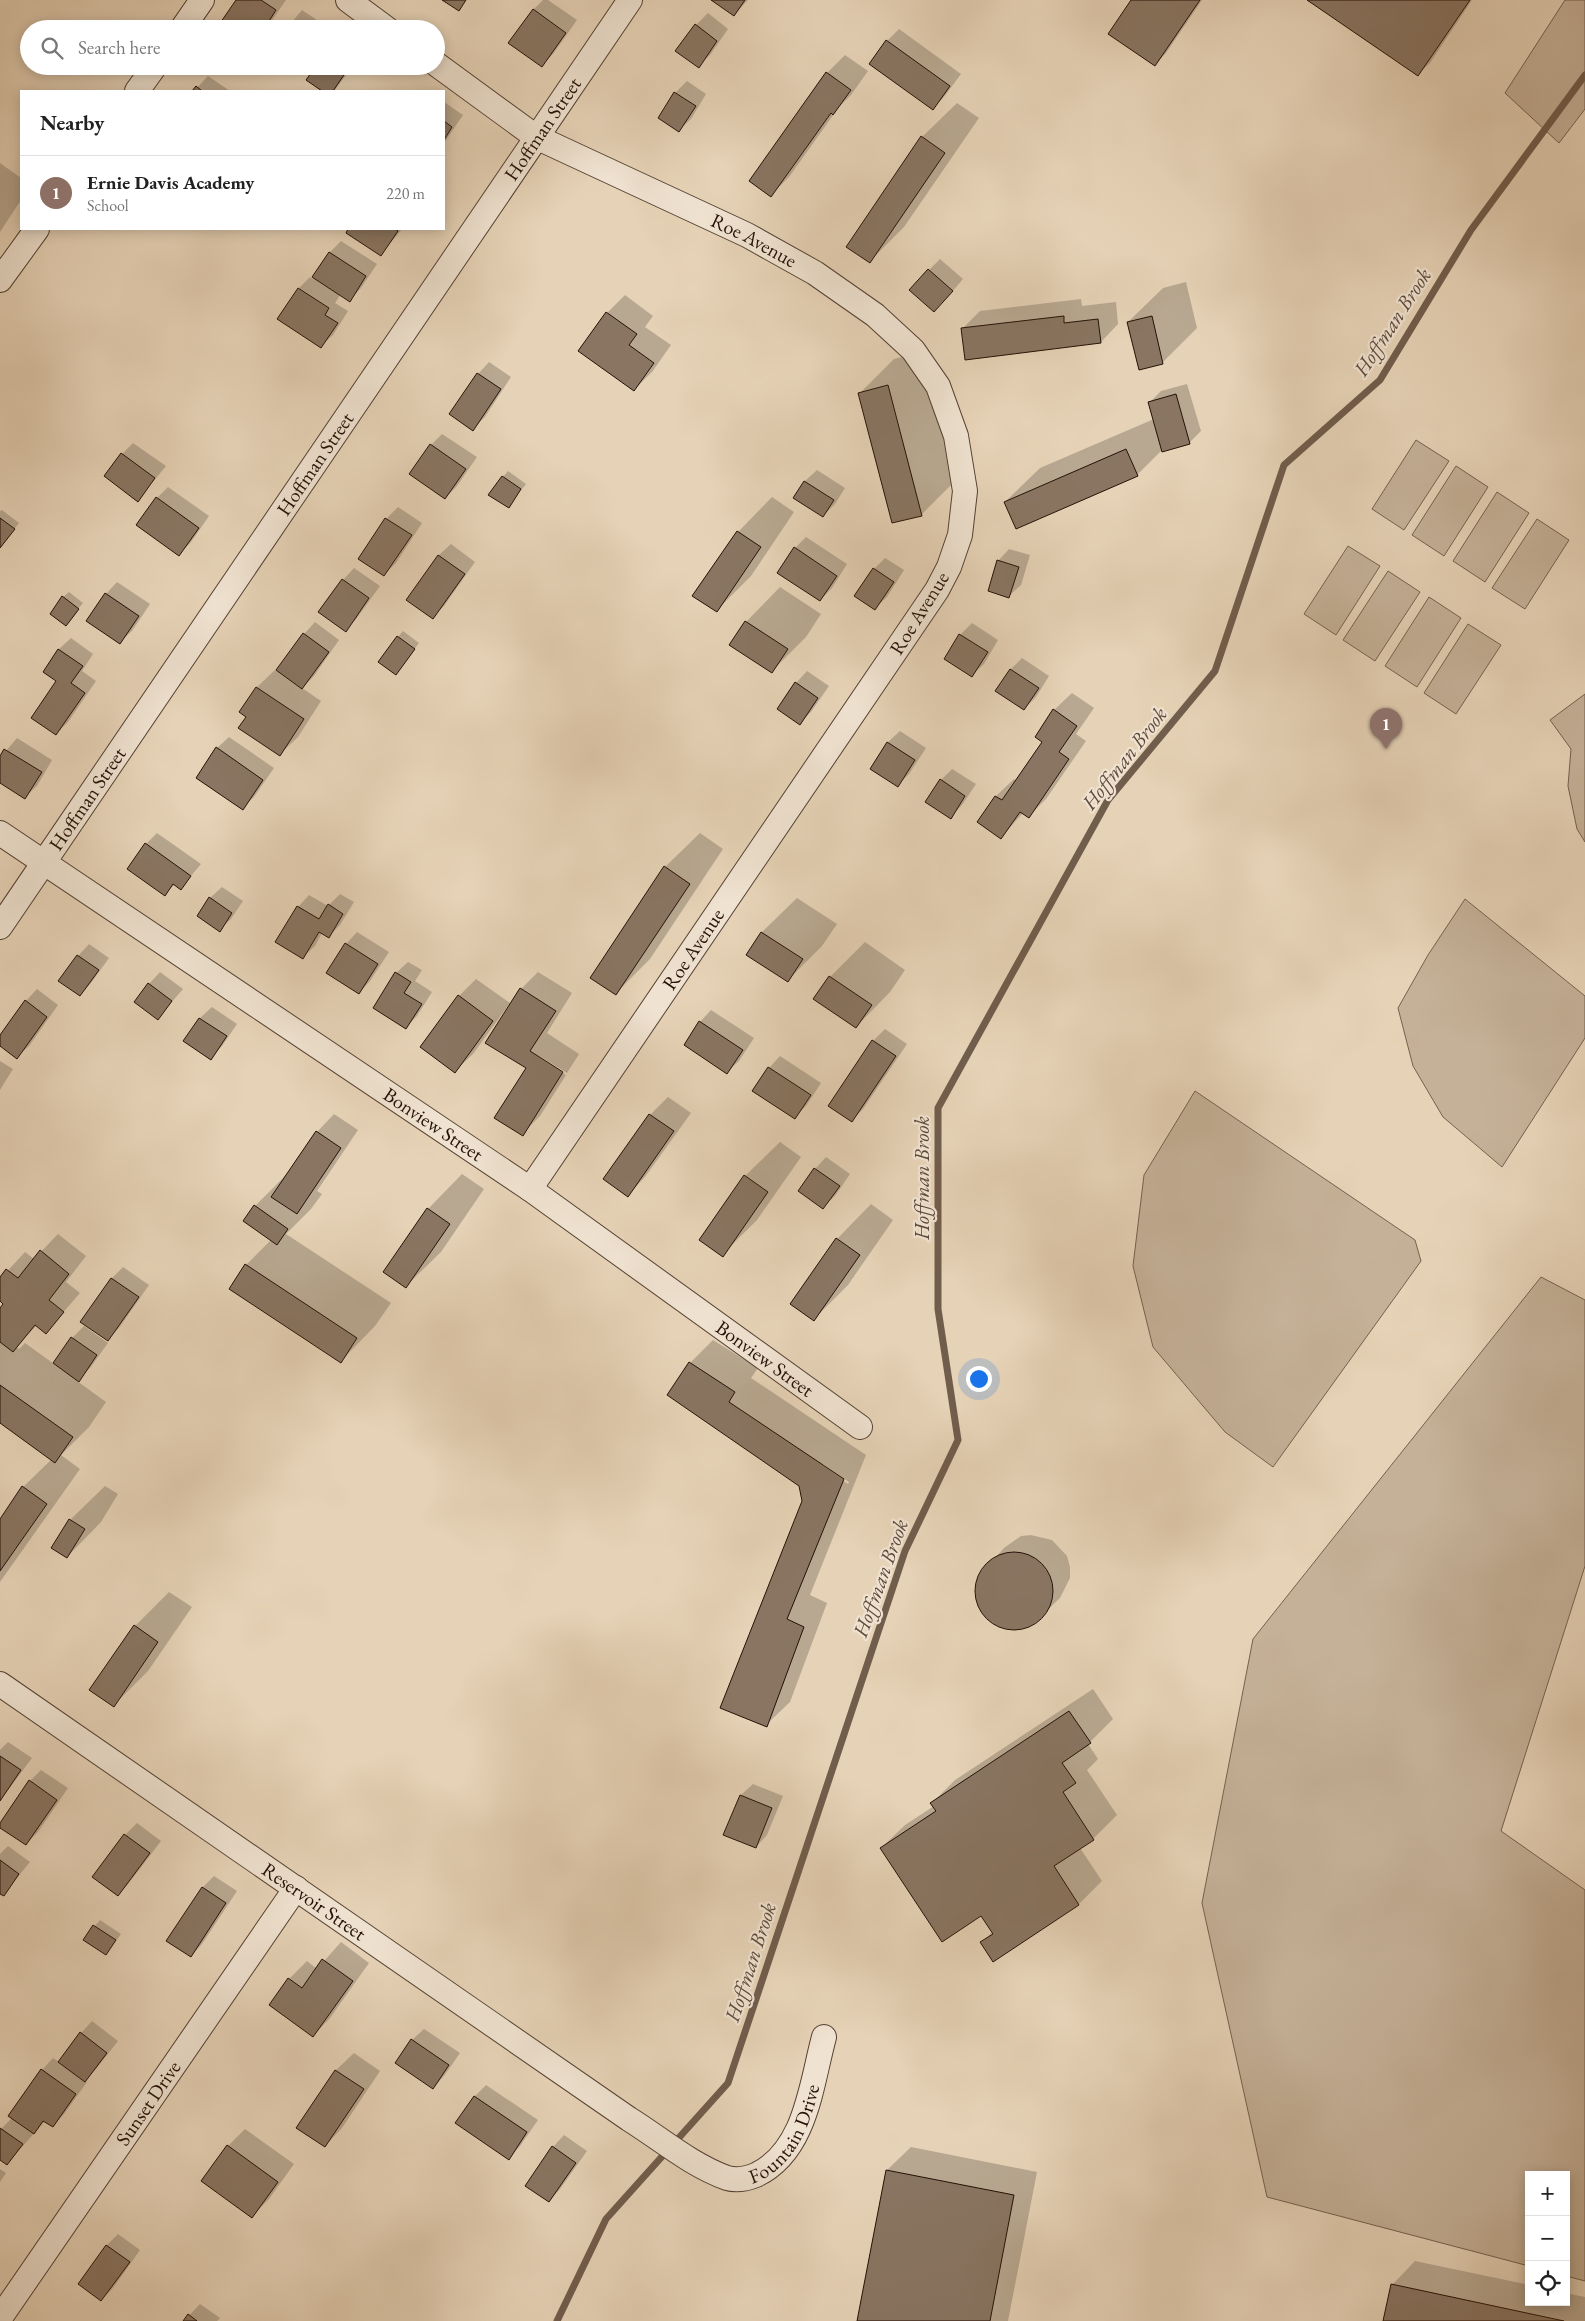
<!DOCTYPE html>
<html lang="en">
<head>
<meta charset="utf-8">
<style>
  :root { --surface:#fff; --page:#f2f2f2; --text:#222; --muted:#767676; --line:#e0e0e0; --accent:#8f2418 }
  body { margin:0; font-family:"EB Garamond",serif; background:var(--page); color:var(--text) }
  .controls { position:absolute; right:15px; bottom:15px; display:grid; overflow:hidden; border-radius:0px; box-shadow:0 2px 12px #0003 }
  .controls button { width:45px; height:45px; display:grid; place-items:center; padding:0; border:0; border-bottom:1px solid var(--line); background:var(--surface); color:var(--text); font:25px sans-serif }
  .you { position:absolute; left:978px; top:1378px; width:18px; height:18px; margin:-12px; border:4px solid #fff; border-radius:50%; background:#1a73e8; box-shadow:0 0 0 8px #1a73e833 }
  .badge { display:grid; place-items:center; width:32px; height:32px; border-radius:50%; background:var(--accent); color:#fff; font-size:16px; font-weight:700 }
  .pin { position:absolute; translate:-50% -41px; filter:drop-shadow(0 1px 2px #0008) }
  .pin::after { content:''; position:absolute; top:26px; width:18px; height:15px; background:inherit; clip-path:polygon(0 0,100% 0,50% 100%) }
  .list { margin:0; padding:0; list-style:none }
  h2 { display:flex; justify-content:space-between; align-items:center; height:65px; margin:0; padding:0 20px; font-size:21px }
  h2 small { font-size:16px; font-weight:400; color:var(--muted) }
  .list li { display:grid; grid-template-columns:32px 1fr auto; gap:15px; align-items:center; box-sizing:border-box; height:75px; padding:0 20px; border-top:1px solid var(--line) }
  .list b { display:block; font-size:19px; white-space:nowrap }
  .list p { margin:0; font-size:16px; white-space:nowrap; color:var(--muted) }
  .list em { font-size:16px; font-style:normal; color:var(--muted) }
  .icon { flex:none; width:28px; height:28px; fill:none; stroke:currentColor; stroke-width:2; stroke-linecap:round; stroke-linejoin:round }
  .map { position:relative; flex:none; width:1585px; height:2321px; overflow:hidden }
  .search { position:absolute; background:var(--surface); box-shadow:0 2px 12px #0003; left:20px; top:20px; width:425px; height:55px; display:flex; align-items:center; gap:12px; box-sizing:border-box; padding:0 18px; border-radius:28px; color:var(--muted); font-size:19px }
  .panel { position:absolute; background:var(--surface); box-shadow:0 2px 12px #0003; left:20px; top:90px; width:425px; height:140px; border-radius:0px }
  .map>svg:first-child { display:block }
</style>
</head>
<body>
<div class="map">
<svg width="1585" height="2321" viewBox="0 0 1585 2321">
  <rect width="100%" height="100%" fill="#e6d2b6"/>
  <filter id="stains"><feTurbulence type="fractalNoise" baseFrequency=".004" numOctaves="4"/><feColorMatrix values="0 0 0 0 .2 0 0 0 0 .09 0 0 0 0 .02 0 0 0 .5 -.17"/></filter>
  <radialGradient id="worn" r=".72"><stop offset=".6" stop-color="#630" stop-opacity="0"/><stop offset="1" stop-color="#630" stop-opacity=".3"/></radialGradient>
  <path fill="#c5b198" stroke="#746150" d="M1565,0h20v109l-26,34 -54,-50z
    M1416,440l33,21 -45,69 -32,-21z
    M1456,466l32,21 -44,69 -32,-21z
    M1497,492l32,21 -44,69 -32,-21z
    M1537,519l32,21 -44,69 -33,-21z
    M1348,546l32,20 -44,69 -32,-21z
    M1388,571l32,21 -45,69 -32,-21z
    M1429,597l32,21 -44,69 -32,-21z
    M1468,624l33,21 -45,69 -32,-21z
    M1585,694v148l-8,-13 -9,-43 3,-37 -21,-29z
    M1465,899l120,97v42l-83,129 -59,-50 -30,-51 -15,-58 30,-53z
    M1195,1091l220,149 6,21 -148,206 -48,-35 -72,-85 -20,-81 11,-91z
    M1541,1277l44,23v266l-84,265 84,59v391l-19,-5v-101h-37v91l-262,-69 -65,-294 51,-264z"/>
  <path fill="#0003" fill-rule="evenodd" d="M238,0h48l-20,29h-48z
    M543,0h5l29,20 -24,34 -11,11 -32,-23 24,-33z
    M713,0h35l-14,15z
    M1132,0h70l-36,53 -11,12z
    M1309,0h163l-42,63 -12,11z
    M302,10l21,14 -3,5h-34z
    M708,13l20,16 -18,26 -12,11 -2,-41z
    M899,29l62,45 -17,23 -11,11 -62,-44 16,-23z
    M845,55l23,16 -17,24 -12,12 -50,70 -18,18 -20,-15 76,-107z
    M318,66h35l-19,25h-10l-16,-11z
    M208,76l22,15h-36z
    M687,81l19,13 -15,25 -12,11 -4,-37z
    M444,102l19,13 -19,28z
    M957,103l22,15 -75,109 -34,34 52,-124z
    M0,163l21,15v22l-21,32z
    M350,229h52l-21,25 -33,-22z
    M341,241l36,23 -16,24 -11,12 -9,-6 -6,9 13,8 -15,24 -12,11 -22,-58 11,-11 3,2 17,-27z
    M940,259l23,20 -17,20 -17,-29z
    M1186,282l11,46 -34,34 -35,-40 35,-34z
    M625,295l28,21 -8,11 26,18 -19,27 -18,18 -27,-77z
    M1081,299l1,7 34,-4 2,22 -17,18 -138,-14 17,-17z
    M922,352l34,128 -35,35 -61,-122 34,-34z
    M489,362l22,15 -26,40 -12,12 5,-55z
    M1187,384l14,47 -12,12 -27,7 -25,25 -132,27 35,-34 114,-49 -5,-16 12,-12z
    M442,434l35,23 -20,29 -12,12 -14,-53z
    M133,443l33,23 -28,34 -16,-46z
    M817,470l28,18 -10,16 -12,12 -28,-19 10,-16z
    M508,471l18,13 -18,23 -5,-30z
    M168,487l41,29 -18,26 -12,12 -22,-56z
    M772,497l22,15 -43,64 -35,35 22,-79z
    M398,507l24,16 -26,40 -12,12 -24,-16 26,-40z
    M2,510l17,13 -19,25v-37z
    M806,537l41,27 -15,24 -12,12 -25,-52z
    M451,544l24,18 -31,44 -12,12 -24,-18 31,-45z
    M1009,549l21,6 -9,30 -12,11 -11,-35z
    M885,558l19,12 -17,27 -12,11 -1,-39z
    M354,568l26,18 -23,32 -11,12 -3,-50z
    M117,582l33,22 -18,27 -12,11 -14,-48z
    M780,587l41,27 -15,23 -34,34 -26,-49z
    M69,592l14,11 -17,21 -3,-27z
    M315,622l24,18 -25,36 -12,12 19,13 -23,36 -18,17 -32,-37 -7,-5 16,-25 18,-17 2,1 27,-37z
    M972,623l26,17 -14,24 -12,11 -12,-40z
    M403,631l16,12 -18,25 -3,-31z
    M71,638l22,16 -11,17 14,10 -28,41 -12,12 2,-53 -14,-10 15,-22z
    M1022,658l27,18 -13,21 -12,12 -27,-18 14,-22z
    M807,671l22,15 -18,26 -11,11 -4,-40z
    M1072,693l22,15 -18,26 10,7 -40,58 -17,17 -6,-3 -22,24 -22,-15 17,-26 18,-17 3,2 26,-40 11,-31z
    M900,731l26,17 -17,26 -11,11 -27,-16 17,-27z
    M229,737l45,31 -20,29 -12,11 -25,-60z
    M17,738l35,22 -15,26 -12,11 -25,-16v-23z
    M952,769l24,15 -14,21 -12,12 -9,-37z
    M157,833l44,31 -20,24 -6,-4 -10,10 -19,-50z
    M700,833l23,16 -73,110 -35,35 50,-127z
    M222,887l21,14 -12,18 -12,11 -9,-32z
    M340,894l14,8 -14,23 -12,12 -6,-4 -7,13 -12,11 -5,-50 11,-12 19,11z
    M797,898l40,26 -15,22 -34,34 -40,-25 14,-23z
    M357,932l32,20 -19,29 -11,12 -13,-49z
    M865,942l40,28 -15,22 -34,35 -26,-50z
    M89,944l20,14 -18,25 -11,12 -2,-39z
    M408,962l14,8 -7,11 17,11 -15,24 -11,11 -10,-54z
    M160,972l23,17 -25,29 -9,-34z
    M538,972l34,21 -25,40 32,21 -12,19 -28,-17 -1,1 28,18 -26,41 -18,18 5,-66 -6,-79z
    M476,979l34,24 -37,51 -18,17 4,-75z
    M37,989l21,16 -29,41 -12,11 -17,-12v-8l26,-36z
    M212,1007l25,17 -15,22 -11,12 -26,-18 15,-22z
    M711,1010l43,28 -15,23 -12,11 -27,-50z
    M885,1029l22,15 -44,65 -12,12 -22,-16 44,-64z
    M780,1056l41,27 -15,23 -12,12 -25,-50z
    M0,1061l13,8 -13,21z
    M668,1097l23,16 -46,64 -17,18 -23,-16 45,-64z
    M334,1114l24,16 -41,61 5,3 -11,15 -25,25 105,69 -16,23 -34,35 -95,-96 25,-25 -16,-34 34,-34 28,-40z
    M780,1142l21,15 -44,63 -35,35 23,-79z
    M826,1157l24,17 -15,22 -12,11 -8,-38z
    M462,1174l22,15 -43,63 -35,34 -22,-14 44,-63z
    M871,1204l22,16 -45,65 -34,34 23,-80z
    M58,1234l28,22 -20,26 14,11 -34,39 -9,-7 -21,22 3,2 6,-6 29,21 18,-26 12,-12 24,17 -18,25 -13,13 29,21 -17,25 -28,28 19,14 -80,113v-61l23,-34 29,-28 -52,-38v-111l5,-7 -5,-3v-21l25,-27 9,7z
    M123,1267l26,18 -30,43 -11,12 -26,-18 30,-44z
    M713,1340l45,28 -7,10 115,77 -56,140 17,8 -37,99 -24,23 38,-224 -4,-15 -110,-123zM823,1464l26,18 -1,2 -25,-17z
    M105,1486l13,8 -17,28 -34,35 3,-37z
    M1031,1535l21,5 15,16 3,11v11l-10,20 -26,25 -21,5 -10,-1 -18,-12 -8,-19 3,-21 24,-27 17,-12z
    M169,1592l23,15 -44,64 -34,34 21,-79z
    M1093,1689l20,30 -25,25 10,15 -11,11 30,45 -24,24 -13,9 22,33 -23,23 -85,56 -12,-18 10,-10 -11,-17 -100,-67 24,-23 29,-19 -2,-3 23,-23z
    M8,1742l24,16 -32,43v-51z
    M41,1770l27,18 -30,44 -12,12 -26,-19 30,-44z
    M753,1784l30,12 -16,39 -11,12 -31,-12 16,-40z
    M137,1823l24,18 -32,42 -11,12 7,-60z
    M8,1846l22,16 -27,33 -3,-3v-38z
    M214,1876l23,15 -35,53 -11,12 -23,-15 35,-54z
    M100,1920l21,14 -15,20 -22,-15z
    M341,1942l28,21 -39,55 -17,18 -24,-57 18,-18 10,8z
    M92,2021l26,20 -22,28 -11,12 2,1 -23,32 -11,12 -8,-5 -38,43 -7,-5v-29l12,-12 30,-48 11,-12 6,4 22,-29z
    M424,2029l36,24 -16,23 -11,12 -21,-48z
    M354,2053l26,18 -38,57 -17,18 -27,-19 38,-57z
    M486,2085l52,35 -18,26 -12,12 -51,-35 18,-27z
    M245,2129l49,35 -25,35 -17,17 -24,-70z
    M564,2135l23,16 -27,38 -11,12 4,-54z
    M911,2147l126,25 -29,149h-150l29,-151z
    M0,2169l6,4 -6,9z
    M118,2234l22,16 -27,38 -12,12 -22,-16 28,-39z
    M1415,2261l114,24v17h37v-9l19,4v24h-201l8,-36z
    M200,2304l20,14 -3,3h-33z"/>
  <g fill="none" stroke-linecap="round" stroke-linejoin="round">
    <path stroke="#715d4c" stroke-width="7" d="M557,2321l49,-102 122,-136 177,-532 53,-111 -20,-131v-201l170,-308 107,-129 69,-206 96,-85 91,-150 114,-155"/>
  </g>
  <path fill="#897562" stroke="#241107" d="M236,0h25l15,10 -12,19h-48z
    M442,0h24l-7,11z
    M711,0h34l-11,16z
    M1131,0h69l-45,66 -47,-32z
    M1307,0h163l-52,76z
    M533,9l33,24 -24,34 -34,-24z
    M289,21l12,8h-17z
    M695,24l22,17 -18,27 -24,-17z
    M886,40l64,46 -17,24 -64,-46z
    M280,66h12l-4,6z
    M316,66h34l-17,25h-11l-16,-11z
    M826,72l25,18 -18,25 -2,-2 -60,84 -22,-16z
    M196,86l6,5h-10z
    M674,92l22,14 -17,26 -21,-14z
    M444,121l8,6 -8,13z
    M921,136l24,17 -75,110 -24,-16z
    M348,229h47l3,2 -17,25 -35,-23z
    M329,252l37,24 -16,26 -38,-25z
    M928,269l25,22 -19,21 -25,-22z
    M298,288l31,20 -4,7 13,8 -17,25 -44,-29z
    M606,312l31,22 -8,11 25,18 -20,28 -56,-40z
    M1064,316v7l34,-4 3,24 -136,17 -4,-32z
    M1152,316l11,48 -24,6 -12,-48z
    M477,373l24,16 -28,42 -24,-17z
    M888,385l34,131 -30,7 -34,-130z
    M1176,394l14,50 -28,8 -14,-50z
    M430,444l36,25 -21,30 -36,-25z
    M1126,449l12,27 -122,53 -12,-27z
    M121,453l34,25 -17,24 -34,-26z
    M502,476l19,13 -12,19 -21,-13z
    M804,481l30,19 -11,17 -30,-19z
    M156,497l43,31 -20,28 -43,-31z
    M0,518l15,11 -15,19z
    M385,518l27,17 -28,41 -26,-17z
    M737,531l24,16 -44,65 -25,-16z
    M794,547l43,29 -17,25 -43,-28z
    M438,555l27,19 -32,45 -27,-19z
    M997,560l22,7 -10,31 -21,-7z
    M873,568l21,14 -19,28 -21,-14z
    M342,579l27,19 -23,34 -28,-20z
    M105,593l34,23 -19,28 -34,-23z
    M62,596l17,13 -13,17 -16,-12z
    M745,621l43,28 -16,24 -43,-28z
    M303,633l26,19 -27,37 -26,-19z
    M959,634l29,18 -16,25 -28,-18z
    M397,636l18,13 -19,26 -18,-13z
    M58,649l25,17 -12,17 14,10 -29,42 -25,-17 25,-37 -13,-9z
    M1010,669l29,19 -15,22 -29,-19z
    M795,682l23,16 -18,27 -23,-16z
    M256,687l48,32 -24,37 -42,-28 8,-11 -7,-5z
    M1053,709l24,17 -18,26 10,7 -40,59 -9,-6 -19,27 -24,-17 18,-26 7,4 40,-58 -7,-5z
    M887,742l28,18 -17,27 -28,-18z
    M216,747l47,33 -20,30 -47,-32z
    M4,749l38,23 -17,27 -25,-16v-27z
    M940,779l25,17 -14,23 -26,-17z
    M145,843l46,33 -10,14 -8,-6 -8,12 -38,-27z
    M664,866l26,18 -74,111 -26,-17z
    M209,897l23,16 -12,19 -23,-16z
    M328,904l15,10 -14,24 -10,-6 -16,27 -28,-17 22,-36 22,13z
    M761,932l42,27 -15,23 -42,-27z
    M345,943l33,21 -19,30 -33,-21z
    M77,955l22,15 -19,26 -22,-15z
    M395,972l16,10 -7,11 18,11 -16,25 -33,-21z
    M829,976l43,29 -16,23 -43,-29z
    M148,983l24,18 -14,19 -24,-18z
    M520,988l36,23 -26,40 33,21 -40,64 -29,-18 32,-50 -41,-25z
    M458,995l35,26 -38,52 -35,-26z
    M25,1000l22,17 -30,42 -17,-13v-11z
    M199,1018l28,18 -16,24 -28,-19z
    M699,1021l44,29 -16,24 -43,-29z
    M872,1040l24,16 -44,66 -24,-16z
    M768,1067l43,28 -16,24 -43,-28z
    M649,1114l25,17 -46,66 -25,-18z
    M316,1131l25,17 -44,66 -26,-17z
    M814,1168l26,18 -17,23 -25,-18z
    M744,1175l24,17 -45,65 -24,-17z
    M254,1205l34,24 -11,16 -34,-24z
    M427,1208l23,16 -44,64 -23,-16z
    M836,1238l24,17 -46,66 -24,-17z
    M40,1250l29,24 -20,26 15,12 -18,22 -11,-9 -22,27 -13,-10v-34l3,-4 -3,-3v-24l6,-8 12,9z
    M245,1264l112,74 -16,25 -112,-74z
    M111,1278l28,19 -31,44 -28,-19z
    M71,1337l26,18 -18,27 -26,-19z
    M689,1362l46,30 -6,10 115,77 -57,140 17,8 -37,100 -47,-19 82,-207 -3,-15 -132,-91z
    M0,1385l73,52 -18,26 -55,-40z
    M22,1486l25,18 -47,67v-52z
    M69,1519l16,10 -18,29 -16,-10z
    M975 1591a39 39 0 1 1 78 0a39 39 0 1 1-78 0Z
    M134,1625l24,17 -44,65 -25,-17z
    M1069,1711l22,32 -29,20 14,20 -13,9 31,48 -40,26 25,39 -86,57 -13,-20 13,-8 -12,-18 -39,26 -62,-94 56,-37 -6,-8z
    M0,1756l21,14 -21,31z
    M29,1780l28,20 -31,45 -26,-17v-5z
    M740,1795l32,13 -16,40 -33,-13z
    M124,1834l26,19 -32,43 -26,-19z
    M0,1860l19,14 -15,22 -4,-2z
    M202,1887l24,16 -35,54 -25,-16z
    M93,1925l23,15 -10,15 -23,-15z
    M322,1959l31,22 -40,56 -44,-32 19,-27 14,10z
    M80,2032l27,21 -22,29 -27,-20z
    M411,2039l38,26 -16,24 -38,-26z
    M41,2069l35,25 -23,33 -10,-6 -9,13 -26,-18z
    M335,2070l29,19 -39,58 -29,-19z
    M474,2096l53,36 -18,28 -54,-37z
    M0,2128l23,16 -16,21 -7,-5z
    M227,2145l51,37 -26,36 -51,-37z
    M552,2146l24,17 -27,39 -24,-16z
    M886,2170l128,25 -24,126h-133z
    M106,2245l24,17 -29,39 -23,-17z
    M1391,2284l173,37h-181z
    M188,2314l9,7h-14z"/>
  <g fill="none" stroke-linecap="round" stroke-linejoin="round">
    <g stroke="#544133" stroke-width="26">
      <g id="street">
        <path d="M348,0l39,29"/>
        <path d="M182,29l20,-29"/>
        <path id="s1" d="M436,64l100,73 211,98 68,38 60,42 38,35 25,36 18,50 9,55 -5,44 -11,32 -12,23 -407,599"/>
        <path d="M137,91l18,-25"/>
        <path d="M0,280l37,-51"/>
        <path id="s2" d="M0,833l530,356 330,238"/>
        <path id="s3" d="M0,927l630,-927"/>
        <path id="s4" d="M0,1684l629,435c32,20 62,46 98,59 10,3 19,1 29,-3 50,-24 55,-90 68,-138"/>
        <path id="s5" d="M0,2318l296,-430"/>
      </g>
    </g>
    <use href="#street" stroke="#efe2d0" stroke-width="24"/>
  </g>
  <g text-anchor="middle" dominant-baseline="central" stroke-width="4.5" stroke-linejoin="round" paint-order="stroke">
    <g font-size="20" fill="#241107" stroke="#efe2d0">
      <text stroke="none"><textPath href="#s3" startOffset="965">Hoffman Street</textPath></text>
      <text stroke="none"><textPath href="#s1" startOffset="365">Roe Avenue</textPath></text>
      <text stroke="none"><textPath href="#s3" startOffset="560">Hoffman Street</textPath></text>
      <text transform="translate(919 613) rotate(-58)">Roe Avenue</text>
      <text stroke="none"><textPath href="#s3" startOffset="155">Hoffman Street</textPath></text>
      <text transform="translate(693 949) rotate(-56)">Roe Avenue</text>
      <text stroke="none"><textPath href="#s2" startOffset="522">Bonview Street</textPath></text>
      <text stroke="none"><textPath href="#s2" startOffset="928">Bonview Street</textPath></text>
      <text stroke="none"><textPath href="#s4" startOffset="382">Reservoir Street</textPath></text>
      <text stroke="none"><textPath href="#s5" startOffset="261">Sunset Drive</textPath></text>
      <text stroke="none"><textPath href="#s4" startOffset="961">Fountain Drive</textPath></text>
    </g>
    <g font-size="21" font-style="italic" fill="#5e4a3b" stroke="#efe2d0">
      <text transform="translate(1392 322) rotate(-57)">Hoffman Brook</text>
      <text transform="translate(1124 758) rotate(-52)">Hoffman Brook</text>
      <text transform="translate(921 1178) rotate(-90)">Hoffman Brook</text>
      <text transform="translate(880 1578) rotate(-70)">Hoffman Brook</text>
      <text transform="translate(750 1962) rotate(-72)">Hoffman Brook</text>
    </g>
  </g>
  <rect width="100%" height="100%" filter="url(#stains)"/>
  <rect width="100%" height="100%" fill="url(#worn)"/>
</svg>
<div class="controls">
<button>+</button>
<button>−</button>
<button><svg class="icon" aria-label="locate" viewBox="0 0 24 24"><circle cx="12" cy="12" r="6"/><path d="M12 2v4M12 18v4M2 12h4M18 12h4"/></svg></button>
</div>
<div class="you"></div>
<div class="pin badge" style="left:1386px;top:749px;background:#8d6e63">1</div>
<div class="search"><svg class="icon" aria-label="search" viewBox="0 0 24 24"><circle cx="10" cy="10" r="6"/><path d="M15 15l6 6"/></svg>Search here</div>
<section class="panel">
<h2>Nearby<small></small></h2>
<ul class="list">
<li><span class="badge" style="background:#8d6e63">1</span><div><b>Ernie Davis Academy</b><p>School</p></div><em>220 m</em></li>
</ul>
</section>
</div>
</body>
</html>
